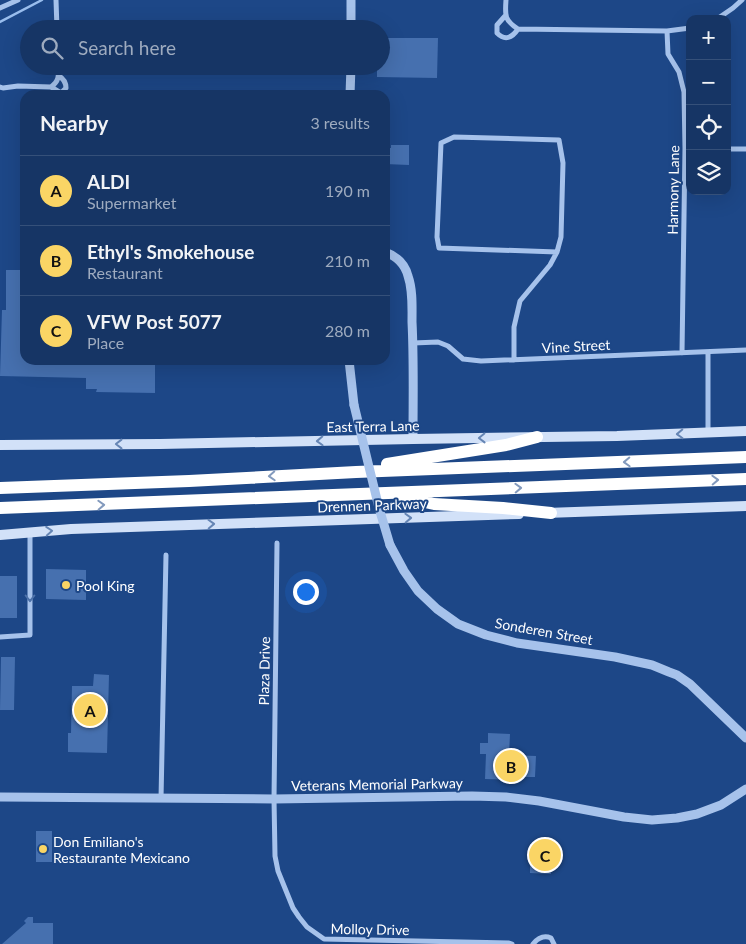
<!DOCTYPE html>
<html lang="en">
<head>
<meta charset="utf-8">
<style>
  :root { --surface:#163565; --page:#23406e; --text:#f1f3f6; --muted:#9eabbf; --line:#355079; --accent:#fad565 }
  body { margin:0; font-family:Lato,sans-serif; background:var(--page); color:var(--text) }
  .controls { position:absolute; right:15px; top:15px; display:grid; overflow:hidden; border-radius:10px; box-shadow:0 5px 20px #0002 }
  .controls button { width:45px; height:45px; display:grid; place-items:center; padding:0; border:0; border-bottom:1px solid var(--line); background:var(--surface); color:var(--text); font:25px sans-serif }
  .you { position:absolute; left:305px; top:591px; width:18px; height:18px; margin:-12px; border:4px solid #fff; border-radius:50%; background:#1a73e8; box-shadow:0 0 0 8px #1a73e833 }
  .badge { display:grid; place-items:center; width:32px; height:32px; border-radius:50%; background:var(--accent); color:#111; font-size:16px; font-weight:700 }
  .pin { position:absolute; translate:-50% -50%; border:2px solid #fff; box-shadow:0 1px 5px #0006 }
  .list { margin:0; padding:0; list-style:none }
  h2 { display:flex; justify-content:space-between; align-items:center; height:65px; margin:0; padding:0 20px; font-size:21px }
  h2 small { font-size:16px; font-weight:400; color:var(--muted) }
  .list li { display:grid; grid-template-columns:32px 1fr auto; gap:15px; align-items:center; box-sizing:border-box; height:70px; padding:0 20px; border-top:1px solid var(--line) }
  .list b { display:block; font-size:19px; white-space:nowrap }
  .list p { margin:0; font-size:16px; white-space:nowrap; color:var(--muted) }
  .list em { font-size:16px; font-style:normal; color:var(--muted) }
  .icon { flex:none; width:28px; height:28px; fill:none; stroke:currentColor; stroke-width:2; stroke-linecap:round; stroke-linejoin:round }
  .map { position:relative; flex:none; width:746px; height:944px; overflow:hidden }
  .search { position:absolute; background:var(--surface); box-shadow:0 5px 20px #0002; left:20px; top:20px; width:370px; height:55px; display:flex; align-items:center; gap:12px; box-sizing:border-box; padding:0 18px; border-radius:28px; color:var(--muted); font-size:19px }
  .panel { position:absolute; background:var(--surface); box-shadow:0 5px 20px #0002; left:20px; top:90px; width:370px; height:275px; border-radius:15px }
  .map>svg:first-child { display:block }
</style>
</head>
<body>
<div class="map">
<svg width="746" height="944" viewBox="0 0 746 944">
  <rect width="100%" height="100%" fill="#1d4787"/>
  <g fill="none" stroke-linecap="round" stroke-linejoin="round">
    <path stroke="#99bded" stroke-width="2.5" d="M0,22l42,-22"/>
  </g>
  <path fill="#4670af" d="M381,38h57l-1,40 -60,-1v-11h4z
    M391,145h18v20l-24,-1v-11h3v-5h3z
    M6,270h19v90h130v33l-59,-1 1,-3h-11v-11l-86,-2 2,-66h4z
    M46,569l40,1v30l-40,-1z
    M0,576h17v42h-17z
    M1,657h14l-1,53h-14z
    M94,674l15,1 -2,78 -39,-1v-19h3l1,-47h21z
    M488,733l22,1 -1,21 27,1 -1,21h-20v3l-30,-1 1,-25h-6v-11h8z
    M36,831h16v31h-16z
    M530,844h21v4h8v14h-8v12l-21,-1z
    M28,917h5v6h20v21h-51l24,-21 -2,-2z"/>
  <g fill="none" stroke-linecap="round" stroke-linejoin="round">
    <path stroke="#a6c2eb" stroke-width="5" d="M56,0l1,29
      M506,0c-1,15 -2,20 12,29l149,2 23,-3
      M0,8l18,-8
      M505,16l-8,9v8c8,8 15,5 21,-4
      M717,19l16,-11 9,-8
      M667,31l1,23 11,18 5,20 1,56 -3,205
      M0,87l3,1 15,-2 33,1c8,-6 8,-11 7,-21
      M51,87l10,6 5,-5c0,-6 -2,-9 -7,-12
      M454,137l105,3 4,23 -2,74 -4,15 -118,-4 -2,-11 4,-94z
      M727,149h19
      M413,343l25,-1 10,4 15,13 18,2 265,-11
      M708,352v81
      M514,360v-33l6,-26 30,-36 7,-13
      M277,543l-3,256 1,57 3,15 15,37 6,9 8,10 17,12 185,4 3,1
      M0,637l30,-2v-103
      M161,799l5,-244
      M533,944c5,-6 11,-9 18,-6l3,6"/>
    <path stroke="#a6c2eb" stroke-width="9" d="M351,29v-29
      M350,95l1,-29
      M385,252c11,4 20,12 23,24 5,14 4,31 4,46 2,39 1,78 1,117
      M349,360l5,45
      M390,545l14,26 14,20 19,18 21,15 28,11 31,8 98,14 37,8 17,7 8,3 13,9 56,54
      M0,797l274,2 198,-3 34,1 33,4 85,16 28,3 25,-2 20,-4 24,-9 25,-16"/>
    <path stroke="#d2e1f8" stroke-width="10" d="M0,445l160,-1 253,-5 204,-3 129,-5
      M546,513l200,-7
      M0,535l71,-6 448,-15"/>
    <path stroke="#fff" stroke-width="12" d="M387,464l119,-19 31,-8
      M0,488l189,-7 167,-9 390,-15
      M401,497l33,7 69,4 48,5
      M0,508l746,-29"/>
    <path stroke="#a6c2eb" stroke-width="9" d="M354,405l25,103 11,37"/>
  </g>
  <defs><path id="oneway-chevron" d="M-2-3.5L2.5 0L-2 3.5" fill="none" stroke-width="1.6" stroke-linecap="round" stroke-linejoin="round" transform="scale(1.25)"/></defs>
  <g stroke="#6585b4">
    <use href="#oneway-chevron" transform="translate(680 434) rotate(178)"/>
    <use href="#oneway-chevron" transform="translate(482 438) rotate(179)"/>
    <use href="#oneway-chevron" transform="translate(320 441) rotate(178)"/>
    <use href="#oneway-chevron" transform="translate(119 444) rotate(180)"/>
    <use href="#oneway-chevron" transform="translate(408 518) rotate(-2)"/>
    <use href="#oneway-chevron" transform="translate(211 524) rotate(-2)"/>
    <use href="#oneway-chevron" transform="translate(49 531) rotate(-4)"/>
  </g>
  <g stroke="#839abd">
    <use href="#oneway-chevron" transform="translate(627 462) rotate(178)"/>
    <use href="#oneway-chevron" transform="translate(272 476) rotate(177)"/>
    <use href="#oneway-chevron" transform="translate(715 480) rotate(-2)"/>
    <use href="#oneway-chevron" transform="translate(518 488) rotate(-2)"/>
    <use href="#oneway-chevron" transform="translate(101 505) rotate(-2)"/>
  </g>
  <use stroke="#4d72aa" href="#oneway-chevron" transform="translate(30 598) rotate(90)"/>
  <g fill="#fad565" stroke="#1d4787" stroke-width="2">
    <circle cx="66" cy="585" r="5"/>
    <circle cx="43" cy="849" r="5"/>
  </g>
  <g text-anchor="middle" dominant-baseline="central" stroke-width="4" stroke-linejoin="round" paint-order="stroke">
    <g font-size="14" fill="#fff" stroke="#1d4787">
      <text transform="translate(673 190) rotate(-89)">Harmony Lane</text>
      <text transform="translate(576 346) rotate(-3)">Vine Street</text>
      <text transform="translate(373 426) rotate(-1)">East Terra Lane</text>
      <text transform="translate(372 505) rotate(-2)">Drennen Parkway</text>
      <text transform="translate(544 631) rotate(10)">Sonderen Street</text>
      <text transform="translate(264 671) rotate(-89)">Plaza Drive</text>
      <text transform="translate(377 784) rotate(-1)">Veterans Memorial Parkway</text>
      <text transform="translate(370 929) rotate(1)">Molloy Drive</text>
    </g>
    <g font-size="14" fill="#fff" stroke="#1d4787" text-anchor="start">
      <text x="76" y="585">Pool King</text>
      <text x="53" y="841">Don Emiliano's<tspan x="53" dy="16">Restaurante Mexicano</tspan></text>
    </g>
  </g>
</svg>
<div class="controls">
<button>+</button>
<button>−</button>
<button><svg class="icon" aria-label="locate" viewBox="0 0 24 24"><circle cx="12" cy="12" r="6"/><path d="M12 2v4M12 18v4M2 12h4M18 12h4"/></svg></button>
<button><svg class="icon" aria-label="layers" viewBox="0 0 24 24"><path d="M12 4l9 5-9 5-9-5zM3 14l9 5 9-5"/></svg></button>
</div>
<div class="you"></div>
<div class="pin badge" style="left:90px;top:710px">A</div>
<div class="pin badge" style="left:511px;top:766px">B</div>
<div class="pin badge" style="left:545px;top:855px">C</div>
<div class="search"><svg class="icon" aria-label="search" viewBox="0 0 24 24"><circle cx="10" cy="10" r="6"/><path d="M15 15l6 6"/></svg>Search here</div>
<section class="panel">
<h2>Nearby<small>3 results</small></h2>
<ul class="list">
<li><span class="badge">A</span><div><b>ALDI</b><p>Supermarket</p></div><em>190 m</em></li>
<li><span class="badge">B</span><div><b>Ethyl's Smokehouse</b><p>Restaurant</p></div><em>210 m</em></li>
<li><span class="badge">C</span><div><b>VFW Post 5077</b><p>Place</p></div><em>280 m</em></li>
</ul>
</section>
</div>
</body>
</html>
